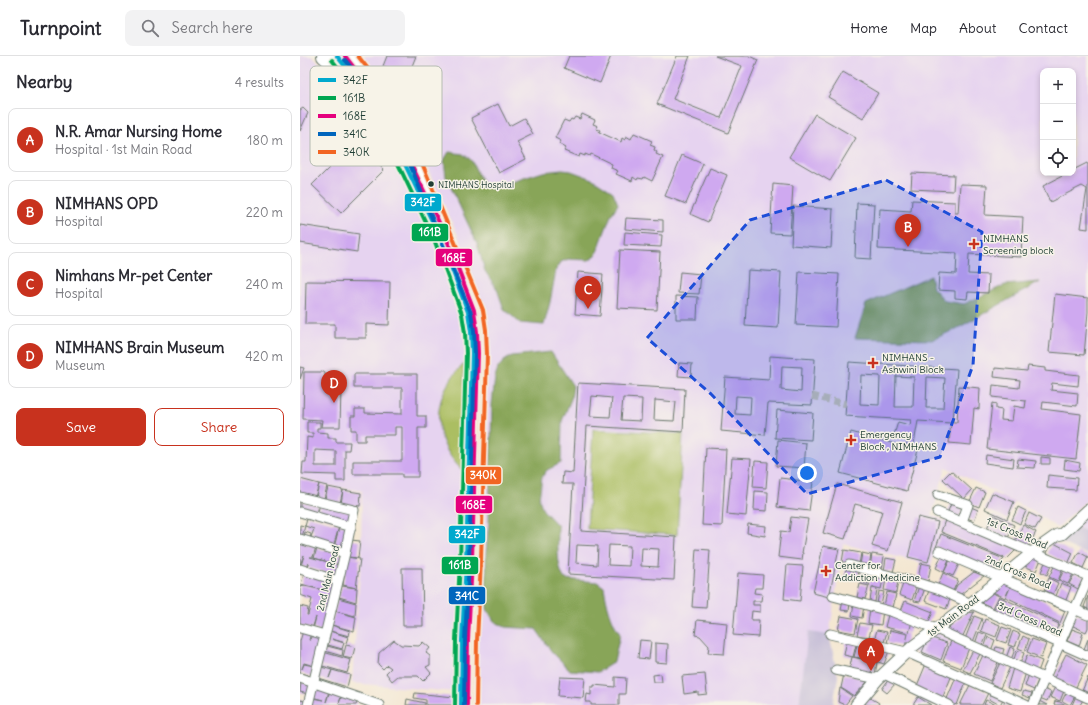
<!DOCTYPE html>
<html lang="en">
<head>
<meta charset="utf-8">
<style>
  :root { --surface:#fff; --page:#f2f2f3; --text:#2b2b33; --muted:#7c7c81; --line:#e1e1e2; --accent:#c8321e }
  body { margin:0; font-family:Delius,sans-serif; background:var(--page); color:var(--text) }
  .controls { position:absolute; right:12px; top:12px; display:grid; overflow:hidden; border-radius:8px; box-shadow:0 2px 6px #0003 }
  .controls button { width:36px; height:36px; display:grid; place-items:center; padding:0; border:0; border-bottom:1px solid var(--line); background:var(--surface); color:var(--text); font:20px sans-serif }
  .you { position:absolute; left:507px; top:417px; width:14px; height:14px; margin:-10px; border:3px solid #fff; border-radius:50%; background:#1a73e8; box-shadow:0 0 0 6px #1a73e833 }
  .badge { display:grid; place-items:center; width:26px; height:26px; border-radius:50%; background:var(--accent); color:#fff; font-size:13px; font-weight:700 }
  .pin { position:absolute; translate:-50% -33px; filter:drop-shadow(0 1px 2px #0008) }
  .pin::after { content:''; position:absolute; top:21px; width:14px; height:12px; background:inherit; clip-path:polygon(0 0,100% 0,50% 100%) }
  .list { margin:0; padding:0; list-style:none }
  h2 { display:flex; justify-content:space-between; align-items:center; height:52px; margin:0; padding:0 16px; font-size:17px }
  h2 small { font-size:13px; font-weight:400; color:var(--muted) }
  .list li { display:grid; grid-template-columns:26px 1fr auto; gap:12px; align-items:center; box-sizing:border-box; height:64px; margin:0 8px 8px; padding:0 8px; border:1px solid var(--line); border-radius:8px }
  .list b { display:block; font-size:15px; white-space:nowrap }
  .list p { margin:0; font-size:13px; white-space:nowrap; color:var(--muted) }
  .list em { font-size:13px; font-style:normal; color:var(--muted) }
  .actions { display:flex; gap:8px; padding:12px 16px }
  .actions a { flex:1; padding:9px 0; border:1px solid var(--accent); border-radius:8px; text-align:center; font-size:14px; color:var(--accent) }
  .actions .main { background:var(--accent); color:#fff }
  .icon { flex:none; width:22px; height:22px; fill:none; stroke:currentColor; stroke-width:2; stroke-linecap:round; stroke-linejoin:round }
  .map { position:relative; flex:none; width:788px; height:649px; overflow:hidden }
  header { display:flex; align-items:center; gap:24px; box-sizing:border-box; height:56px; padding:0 20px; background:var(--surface); border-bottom:1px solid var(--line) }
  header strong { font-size:19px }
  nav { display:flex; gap:22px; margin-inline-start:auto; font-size:14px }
  .search { width:280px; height:36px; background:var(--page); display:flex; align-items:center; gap:10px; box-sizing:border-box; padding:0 14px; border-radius:8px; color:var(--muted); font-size:15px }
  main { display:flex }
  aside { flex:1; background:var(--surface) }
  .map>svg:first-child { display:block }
</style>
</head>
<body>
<header>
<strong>Turnpoint</strong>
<div class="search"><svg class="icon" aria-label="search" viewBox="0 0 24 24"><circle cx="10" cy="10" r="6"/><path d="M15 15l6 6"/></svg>Search here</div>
<nav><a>Home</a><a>Map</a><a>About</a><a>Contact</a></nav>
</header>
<main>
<aside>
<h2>Nearby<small>4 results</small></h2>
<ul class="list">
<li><span class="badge">A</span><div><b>N.R. Amar Nursing Home</b><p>Hospital · 1st Main Road</p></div><em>180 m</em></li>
<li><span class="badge">B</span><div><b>NIMHANS OPD</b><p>Hospital</p></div><em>220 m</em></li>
<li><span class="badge">C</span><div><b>Nimhans Mr-pet Center</b><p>Hospital</p></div><em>240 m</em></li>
<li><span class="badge">D</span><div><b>NIMHANS Brain Museum</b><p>Museum</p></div><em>420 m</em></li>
</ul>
<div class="actions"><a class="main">Save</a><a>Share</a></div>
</aside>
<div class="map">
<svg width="788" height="649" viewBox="0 0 788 649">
  <rect width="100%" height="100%" fill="#f7f3e8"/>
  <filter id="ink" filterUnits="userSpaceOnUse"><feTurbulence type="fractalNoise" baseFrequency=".025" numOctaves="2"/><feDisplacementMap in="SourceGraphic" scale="8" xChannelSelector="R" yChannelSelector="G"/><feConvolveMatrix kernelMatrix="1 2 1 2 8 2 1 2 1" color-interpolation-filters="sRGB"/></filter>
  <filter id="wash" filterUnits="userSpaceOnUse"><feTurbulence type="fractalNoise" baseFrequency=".012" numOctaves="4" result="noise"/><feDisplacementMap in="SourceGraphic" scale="16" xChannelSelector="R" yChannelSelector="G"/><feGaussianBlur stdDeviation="0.9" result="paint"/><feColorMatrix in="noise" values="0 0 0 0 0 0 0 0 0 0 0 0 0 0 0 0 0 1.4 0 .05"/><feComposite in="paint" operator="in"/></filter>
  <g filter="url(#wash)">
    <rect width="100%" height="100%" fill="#f4e7d2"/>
    <path fill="#e6d3f0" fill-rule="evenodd" d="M0,0h11l11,9 54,56 54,105 33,106 2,9 -1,131 -8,220 -104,-9 9,-124 1,-68 -27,-4 -35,-9v-46l2,-5 -2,-1v-41l4,-17 -4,-2z
      M62,0h726v443l-31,29 -21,-15 -90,-46 -14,48 12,5 -13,45 -88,-21 -14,93 9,39 -5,29h-357l-1,-8 7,-135 4,-243 -28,-84 -46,-99zM743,15h30v102h-30z
      M788,457v19l-14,-6z
      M636,576l14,7 -10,24 -30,-13z"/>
    <path fill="#c8c0d8" d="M774,470l14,6v23l-31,-14z
      M508,576l21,3 9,41 -5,29h-34z"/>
    <path fill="#abbe62" stroke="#657e4b" d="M164,308v108c-34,-32 -34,-76 0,-108z
      M293,373l90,5 -6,101 -90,-6z"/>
    <path fill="#88a558" stroke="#547146" d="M149,96l14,2 8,6 12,24 7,5 53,-17 19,-2 9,1 22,8 20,13 5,12 -7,11 -15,40 -7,5 -21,-1 -7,3 -5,8 -6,32 -6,23 -24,-2 -16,-14 -7,-20 -12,-18 -8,-28 -31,-66 -2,-17z
      M630,220l3,12 12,13 19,3 41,-19 35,-3 -82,46 -26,12 -77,-2 11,-34z
      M251,296l22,34 -2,13 -9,22 -1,42 -14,7 -5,7 -3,22 4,11 15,16c0,13 -2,44 7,53l32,3 7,5c3,17 6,32 16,47l-6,28 -16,10 -28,-2 -18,-18 -16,-23 -31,-2 -11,-6 -7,-12 -1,-56 3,-33 3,-116 3,-27 3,-9 6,-7 8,-5z"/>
    <g id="blocks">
      <path fill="#cfa9f0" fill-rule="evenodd" d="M87,0h29l-8,20 -25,-10z
        M269,0h42l-11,27 -36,-15z
        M377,0h13l-17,43 48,19 21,-52 -27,-10h34l9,4 -30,73 -71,-29z
        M543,16l35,21 -15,25 -35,-21z
        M198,48l11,22 15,-8 9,16 -16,8 9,17 -27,14 -28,-55z
        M3,52l5,5 -8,18v-21z
        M282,58l13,6 -2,4 5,2 -2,3 4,1 -1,2 22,10 1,-4 3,2 1,-4 5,3 3,-6 18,8 -2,4 5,2 -1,3 3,2 -1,2 7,3 -11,24 -8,-4 -1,2 -5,-1 -1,2 -4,-3 -1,4 -16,-7 2,-3 -7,-3 1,-4 -21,-10 -1,2 -5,-2v2l-5,-2 -1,3 -15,-6 2,-3 -7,-4 2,-3 -6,-3 9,-18 5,2 2,-3 2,1 2,-3 5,2z
        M515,58l41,24 -26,43 -41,-24z
        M55,86l29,28 -43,43 -29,-28z
        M382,99l21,9 -17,40 -21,-8z
        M787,107l1,2v64l-7,-1 6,-39 -5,-3 -32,16 -7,-16 25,-13h5v-3z
        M410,112l17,7 -19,47 -18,-8z
        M612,117l42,2 -1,16 -42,-2z
        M473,128l20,2 -3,48 -20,-1z
        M660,128l27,1 -2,30 38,2 -2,40 -52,-3 -1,20 21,1 -1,18 -20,-1 -1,7 -12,-1v-7l-17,-1 1,-17 17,1 1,-21 -79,-4 2,-40 31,2 1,-11 43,2v11h3z
        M557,147l17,1 -3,55 -16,-1z
        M493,150l40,3 -2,39 -40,-3z
        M326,162l37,2v12l-38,-3z
        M0,169l59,9 -2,18 -57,-9z
        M325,176l37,3 -1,12 -37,-2z
        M320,194l40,2 -3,58 -40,-2z
        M448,214l33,2 -3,56 -33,-2z
        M278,216l25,2 -3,42 -25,-2z
        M380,216l21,2 -2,20 -21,-1z
        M499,216l40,2 -3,53 -40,-2z
        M6,225l84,1 -1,43 -23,-1v14h-31v-14h-30z
        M755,238l33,4v14l-4,43 -35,-3z
        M376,240l22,1 -1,22h-21z
        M470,300l45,3 -3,46 -44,-2 -3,32 -44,-4 4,-54 44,3zM482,310l20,1 -1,25 -20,-2zM436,340l15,1 -1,18 -15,-1z
        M549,306l108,7 -4,53h4l2,-36 21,2 -1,21 -5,-1 -3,37 -22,-2 2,-20 -33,-2 -5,28 5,1 -11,41 -67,-18 11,-41 55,15 2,-9 -14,-3 4,-13 12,3 1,-5 -66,-4zM561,319l19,1 -1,29 -19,-1zM596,320l18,1 -1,30h-18zM627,321l18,1 -2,30h-17z
        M379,307l13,1 -1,13 -13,-1z
        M728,310l17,2v3l34,4 -1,11 -26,-3 -1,7 27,3 -1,13 -34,-4 -1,7 39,5 -5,45 -89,-10 5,-46 4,1v5l6,1 -1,10 11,1 2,-15 11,2 1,-7 -34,-4 1,-12 26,3 1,-8 -26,-3 1,-9 32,3z
        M0,311l4,1 -4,11z
        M4,316h21v17h16l-1,38h-19l1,-7 -19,-1z
        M54,318h63v42h9v12h-8v49h-16v-3h-49v-13h49v-34h-7v8h-30v6h-9v-11h-5v-14h4v-7h10v4l37,1v-26h-48z
        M278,327l107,6 -2,43 -96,-6 -6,105 95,6 -2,43 -106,-6 5,-90h-11l1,-12 10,1zM292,340l20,2 -2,19 -20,-1zM323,342l19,1 -1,22 -20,-1zM355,344l21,2 -2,19 -20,-1zM277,489l21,1 -1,19 -21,-2zM309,489l21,1 -1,20 -21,-1zM342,492l17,1 -1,18 -17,-1z
        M477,354l36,3 -2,27 -36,-2z
        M7,366h13v6h-3v4l11,1v5h8v4h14l-1,8h-4v31h-9v-6l-34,-1 1,-12h3l1,-25 6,1v-5h-6zM15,394l21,1v15h-21z
        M478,384l28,3 -2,25 -28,-2z
        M406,392l20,1 -4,77 -20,-1z
        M686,399l28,4 -1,8 -28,-4z
        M741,401l9,1v6h-9z
        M432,402l19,1 -5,57 -19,-2z
        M718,403l18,2 -1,7 -18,-1z
        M765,404l15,3 -1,8 -15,-2z
        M455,405l13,1 -2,26 -13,-1z
        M651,415l21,19 -8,9 -21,-20z
        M748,419l29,3 -1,12 -29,-2z
        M480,422l33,4 -4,29 -32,-4z
        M0,423l19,5 -4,13 -15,-4z
        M19,428l8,2 -3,13 -8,-2z
        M537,428l65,18 -14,49 -16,-5 10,-35 -27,-7 -10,35 -22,-6z
        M28,431l15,3 -3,13 -15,-4z
        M676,432l9,4 -6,15 -10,-4z
        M43,434l18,3 -1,13 -19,-2z
        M455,435l13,1 -1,19 -13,-1z
        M692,437l22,9 -7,17 -22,-10z
        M0,445l18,4 -2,9 -16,-4z
        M652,445l12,4 -5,13 -12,-4z
        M20,448l32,9 -3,11 -32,-9z
        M671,451l7,3 -4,11 -7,-3z
        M718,451l8,4 -6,13 -8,-4z
        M729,457l12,6 -6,10 -11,-5z
        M693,459l21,10 -6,13 -21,-10z
        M8,460l41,11 -6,23 -9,-2 5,-21 -6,20 -23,-7 4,-11 -9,-3z
        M491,461l17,2 -6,34h1l-1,7 -24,-3 3,-26 8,1z
        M618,461l20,5 -10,40 -20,-5z
        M645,464l72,29 -10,10 -66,-27z
        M448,468l18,2 -1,10 -18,-3z
        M0,469l5,1 -3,11 -2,-1z
        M723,469l13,7 -8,15 -13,-6z
        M5,476l6,2 -1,5 -6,-1z
        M641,478l63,25 -11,11 -57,-23z
        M51,484l9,1 -2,17 -10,-1z
        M0,486l16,5 -3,10h-3l29,8 -3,10 -28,-7 1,-5 -2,5 -6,-2 3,-11 -4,10z
        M752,486l21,11 -5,11 -21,-11z
        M523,490l16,3 -10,48 -16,-4z
        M17,492l25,7 -3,10 -25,-7z
        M396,493l14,1 -4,58 -14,-1z
        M544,494l17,3 -2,12 -17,-3z
        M779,496l9,5 -5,11 -10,-5z
        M562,497l9,2 -2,11 -9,-1z
        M572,498l12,2 -2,13 -12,-2z
        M732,500l10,1 -6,14 -12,-5z
        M47,501l13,2 -4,29 -13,-3z
        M641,501l8,3 -5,12 -8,-4z
        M586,502l10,2 -3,12 -9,-1z
        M650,504l9,4 -6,12 -9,-4z
        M746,504l6,3 -5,12 -6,-3z
        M621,507l10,2 -3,16 -10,-2z
        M755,508l8,4 -5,13 -9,-4z
        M487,509l16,1 -3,35 -16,-2z
        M102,512h20l1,58h-20z
        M546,512l13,1 -1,11 -13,-2z
        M765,512l9,4 -6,12 -9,-4z
        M562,515l8,2 -2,11 -8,-2z
        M674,516l10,4 -23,18 -7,-3 3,-6z
        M438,517l25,2 -1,13h-7l-1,5 8,1 -1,7h-8v4h7v7l-8,-1 -1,9h8l-1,17 -25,-2z
        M571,517l13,2 -3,14 -12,-3z
        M643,517l15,7 -5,11 -15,-6z
        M775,517l9,4 -6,12 -9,-5z
        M4,518l31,9 -13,48 -9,-2 3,-12 -4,12 -12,-4v-19l8,2 -1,7h1l4,-16 -12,-4v-10l23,5 -22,-6z
        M749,522l9,5 -5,11 -9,-4z
        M586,523l12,2 -2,12 -12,-3z
        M604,525l13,4 -5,15 -13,-5z
        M704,526l7,3 -6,13 -14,-7z
        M761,527l10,4 -5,13 -10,-4z
        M560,528l9,2 -4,13 -8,-2z
        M711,529l54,26 -5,12 -54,-26z
        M42,530l15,2 -1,14 -17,-5z
        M619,530l6,2 -5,14 -6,-1z
        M572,532l5,1 -2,13 -5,-1z
        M630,532l21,9 -5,12 -21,-8z
        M579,535l5,1 -3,13 -4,-1z
        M587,536l9,2 -3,14 -9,-2z
        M691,536l8,4 -6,12 -15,-7z
        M788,540v13l-4,-2z
        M700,541l59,27 -6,12 -59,-27z
        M38,542l18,5 -1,13 -20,-5z
        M543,545l7,1 -1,9 -8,-1z
        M605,545l28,11 -5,11 -28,-10z
        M554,548l10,2 -2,12 -10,-2z
        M570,552l13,2 -2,15 -13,-2z
        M35,555l21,6 -2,14 -23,-6z
        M674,556l-12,26 -16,-7 19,-18z
        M776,558l12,5v9l-2,4 -15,-7z
        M588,559l24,6 -3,12 -24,-6z
        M541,560l17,3 -3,14 -17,-3z
        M674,560l8,3 -9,23 -8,-3z
        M685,563l15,6 -4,12 -15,-6z
        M397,564l30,3 -3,31 -16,-1 1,-7 -9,-10 -5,-1z
        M560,567l12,2 -3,12 -12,-2z
        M32,569l18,6 -1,5 -19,-5z
        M702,571l9,3 -5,13 -9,-3z
        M772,573l11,4 -4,13 -12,-5z
        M577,574l10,2 -3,10 -10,-2z
        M590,574l18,4 -3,13 -18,-4z
        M3,575l8,2 -2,7 1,1 2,-8 9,2 -7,31 -10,-3 -2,6 2,-5 10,2 -3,10 -11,-3v-32z
        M30,575l18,6 -2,6 -14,-4 12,4 -2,6 -14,-4z
        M713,575l7,3 -5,13 -7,-2z
        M679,576l8,3 -5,12 -7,-3z
        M723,580l6,3 -4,12 -7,-3z
        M629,581l18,6 -6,17 -19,-8z
        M688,581l7,3 -4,11 -7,-3z
        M547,583l10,2 -4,16 -9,-2z
        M732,583l14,5 -5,14 -14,-6z
        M788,583v11l-4,-1z
        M94,584l7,5 18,1 4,-4 7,6 -4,5 4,3v9l-4,2 5,6 -8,8 -5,-5h-20l-6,5 -6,-8 5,-5 -4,-3 -4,4 -5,-5 1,-11z
        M340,584l11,1 -2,18 -11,-1z
        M558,585l11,3 -3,15 -12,-2z
        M651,585l18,7 -8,20 -18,-7z
        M355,587l13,1 -1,19 -12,-1z
        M46,589l9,2 -3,12 -9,-2z
        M27,590l16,4 -1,6 -17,-5z
        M574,590l15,5 -5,13 -15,-5z
        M696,591l8,2 -2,7 -8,-3z
        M710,591l5,2 -4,11 -5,-2z
        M673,594l7,4 -10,19 -7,-3z
        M717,594l7,3 -4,11 -7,-2z
        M23,596l28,8 -4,13 -28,-8z
        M684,597l15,7 -9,21 -16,-7z
        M766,598l21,11 -12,24 -21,-11z
        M727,599l15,6 -4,11 -15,-6z
        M552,601l25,5 -2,14 -26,-5z
        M700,607l10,4 -10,21 -10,-5z
        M626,608l26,11 -10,24 -26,-11z
        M21,611l11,3 -3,8 3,-8 18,5 -3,12 -29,-9z
        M713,612l13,4 -6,20 -13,-4z
        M361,618l1,8h-8l-1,-7z
        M405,618l2,20 -9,1v-3l-14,2 -2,-18z
        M544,618l25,6 -15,16 -13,-8z
        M729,618l10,4 -5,12 -9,-4z
        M657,619l10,4 -10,26 -11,-4z
        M260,621l25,1 -2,20 -25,-2z
        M315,621l11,1 -1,16h-6v11h-28v-3h-5l1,-8 4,1v-8h3v-2l21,2z
        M788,621v17l-6,-3z
        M589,623l6,5 -8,9 -5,-4z
        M1,626l10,3 -3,9 -8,-2z
        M670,629l18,8 -6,12h-22z
        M15,631l14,4 -3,11 4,-11 12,4 -3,8 3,-8 16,6 -2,4h-46l2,-7 11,2 -11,-3z
        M755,631l9,4 -4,10 -10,-4z
        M540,632l12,8 -7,9 -7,-3z
        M741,632l10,4 -4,9 -10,-4z
        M724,635l8,2 -2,5 -8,-3z
        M767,635l8,5 -5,9 -8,-4z
        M692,636l12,5 -4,8 -11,-6z
        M115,637l39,4 -1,8h-27v-5l-12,-2z
        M776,640l7,4 -3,5h-8z
        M569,641l10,6 -1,2h-14z
        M618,641l13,8h-18z
        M107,643l18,4v2h-19z
        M706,643l15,6h-18z
        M0,644l5,1 -1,4h-4z
        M686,644l10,5h-12z
        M737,644l10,5h-7l-4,-2z
        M755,645l5,1 6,3h-12z"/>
    </g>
  </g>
  <g filter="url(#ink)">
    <use href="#blocks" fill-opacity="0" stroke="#6a786b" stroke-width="1"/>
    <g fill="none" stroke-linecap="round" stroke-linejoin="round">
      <path stroke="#c9c5b2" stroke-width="7" stroke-dasharray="7 3.5" stroke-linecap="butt" d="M512,340l34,8"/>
      <g stroke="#6a786b" stroke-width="11">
        <path id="minor" d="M638,439l30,10 -6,17
          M0,441l54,13 -9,43 -37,152
          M0,456l51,15
          M637,456l151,64
          M0,483l45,14
          M639,495l149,64
          M549,509l69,18 22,7 148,66
          M0,513l38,12
          M533,540l60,16 43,17 152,69
          M0,572l25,7
          M530,578l76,18 120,53
          M536,614l42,9
          M584,618l65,31
          M0,622l79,27
          M733,649l55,-126"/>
      </g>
      <g stroke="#6a786b" stroke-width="13">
        <path id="tertiary" d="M556,649l22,-26 34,-32 58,-43 63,-52 24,-17 5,-1 26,-24"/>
      </g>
      <g stroke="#6a786b" stroke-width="16">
        <path id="primary" d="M24,0l9,8 9,3
          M37,0l42,54 20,40 42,90 27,72 3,20 1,21 -6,208 -4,79 -1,65
          M50,0l38,48 19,35 20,49"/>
      </g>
      <use href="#minor" stroke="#fff" stroke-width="9"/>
      <use href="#tertiary" stroke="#fff" stroke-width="11"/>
      <use href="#primary" stroke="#fff" stroke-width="14"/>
      <g stroke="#f7f3e8" stroke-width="7">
        <path id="bus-1" d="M37,0l42,54 62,130 27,72 3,20 1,21 -6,208 -4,79 -1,65"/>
      </g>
      <g stroke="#f7f3e8" stroke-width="7">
        <path id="bus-2" d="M32,4l42,53 61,129 27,72 3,19 1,20 -6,208 -4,79 -1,65"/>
      </g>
      <g stroke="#f7f3e8" stroke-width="7">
        <path id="bus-3" d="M45,0l39,51 62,130 28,73 3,22 1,21 -6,208 -4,79 -1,65"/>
      </g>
      <g stroke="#f7f3e8" stroke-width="7">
        <path id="bus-4" d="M45,4l38,47 12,21 76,185 3,18 1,23 -6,207 -4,79 -1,65"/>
      </g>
      <g stroke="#f7f3e8" stroke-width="7">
        <path id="bus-5" d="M58,0l35,45 12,21 78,188 3,20 1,24 -6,207 -4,79 -1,65"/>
      </g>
      <use href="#bus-1" stroke="#00a9ce" stroke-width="4"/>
      <use href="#bus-2" stroke="#00a651" stroke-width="4"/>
      <use href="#bus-3" stroke="#e5007d" stroke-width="4"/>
      <use href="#bus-4" stroke="#0065bd" stroke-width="4"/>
      <use href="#bus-5" stroke="#f26522" stroke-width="4"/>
    </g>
  </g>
  <path fill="#1d4ed8" fill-opacity="0.2" stroke="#1d4ed8" stroke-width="3" stroke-dasharray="8 5" stroke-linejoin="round" d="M586,124l96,52 -9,133 -33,92 -133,37 -96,-100 -64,-56 103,-118z"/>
  <circle fill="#1f3d34" stroke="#f7f3e8" stroke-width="1.5" cx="131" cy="128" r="3.5"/>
  <g fill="#c8321e" stroke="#f7f3e8" stroke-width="1.5">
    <path d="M672 182h4v4h4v4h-4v4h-4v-4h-4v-4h4z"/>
    <path d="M571 301h4v4h4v4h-4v4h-4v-4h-4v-4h4z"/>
    <path d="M549 378h4v4h4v4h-4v4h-4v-4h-4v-4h4z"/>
    <path d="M524 509h4v4h4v4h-4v4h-4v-4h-4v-4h4z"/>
  </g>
  <g text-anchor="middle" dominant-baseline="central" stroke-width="3" stroke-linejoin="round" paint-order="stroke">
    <g font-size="9" fill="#1f3d34" stroke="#f7f3e8" text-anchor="start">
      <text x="138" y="128">NIMHANS Hospital</text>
    </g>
    <g font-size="10" fill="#1f3d34" stroke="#f7f3e8" text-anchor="start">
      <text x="683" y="182">NIMHANS<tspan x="683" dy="12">Screening block</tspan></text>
      <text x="582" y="301">NIMHANS -<tspan x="582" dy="12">Ashwini Block</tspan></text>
      <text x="560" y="378">Emergency<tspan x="560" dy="12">Block , NIMHANS</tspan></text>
      <text x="535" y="509">Center for<tspan x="535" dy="12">Addiction Medicine</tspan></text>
    </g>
    <g font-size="10" fill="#1f3d34" stroke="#f7f3e8">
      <text transform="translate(717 477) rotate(23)">1st Cross Road</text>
      <text transform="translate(718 516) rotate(23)">2nd Cross Road</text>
      <text transform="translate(28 522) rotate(-76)">2nd Main Road</text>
      <text transform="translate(653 560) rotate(-37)">1st Main Road</text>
      <text transform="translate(730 563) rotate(24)">3rd Cross Road</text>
    </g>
  </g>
  <rect x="10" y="10" width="132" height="100" rx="6" fill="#f7f3e8" stroke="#b6bcb2" stroke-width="1"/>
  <rect x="18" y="22" width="18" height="4" fill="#00a9ce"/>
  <rect x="18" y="40" width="18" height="4" fill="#00a651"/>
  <rect x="18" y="58" width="18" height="4" fill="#e5007d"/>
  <rect x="18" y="76" width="18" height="4" fill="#0065bd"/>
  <rect x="18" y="94" width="18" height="4" fill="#f26522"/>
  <g font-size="11" fill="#1f3d34">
    <text x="43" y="28">342F</text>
    <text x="43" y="46">161B</text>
    <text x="43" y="64">168E</text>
    <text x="43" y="82">341C</text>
    <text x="43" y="100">340K</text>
  </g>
  <g stroke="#f7f3e8" stroke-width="1.5">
    <rect x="104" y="137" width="38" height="19" rx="4" fill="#00a9ce"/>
    <rect x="111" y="167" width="38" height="19" rx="4" fill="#00a651"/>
    <rect x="135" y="192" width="38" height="19" rx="4" fill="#e5007d"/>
    <rect x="165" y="410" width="37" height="19" rx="4" fill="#f26522"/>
    <rect x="155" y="439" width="38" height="19" rx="4" fill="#e5007d"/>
    <rect x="148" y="469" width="38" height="19" rx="4" fill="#00a9ce"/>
    <rect x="141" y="500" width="38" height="19" rx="4" fill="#00a651"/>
    <rect x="148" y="530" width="38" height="19" rx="4" fill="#0065bd"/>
  </g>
  <g font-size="11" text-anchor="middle" font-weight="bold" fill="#fff">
    <text x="123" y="150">342F</text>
    <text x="130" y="180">161B</text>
    <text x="154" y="206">168E</text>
    <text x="183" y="423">340K</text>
    <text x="174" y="453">168E</text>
    <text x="167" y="482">342F</text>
    <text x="160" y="513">161B</text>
    <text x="167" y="544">341C</text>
  </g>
</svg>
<div class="controls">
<button>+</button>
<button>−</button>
<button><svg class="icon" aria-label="locate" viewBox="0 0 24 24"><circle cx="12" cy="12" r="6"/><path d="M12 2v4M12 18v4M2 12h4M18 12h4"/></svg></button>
</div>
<div class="you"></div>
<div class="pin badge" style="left:571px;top:615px">A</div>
<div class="pin badge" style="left:608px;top:191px">B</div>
<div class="pin badge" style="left:288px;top:253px">C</div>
<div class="pin badge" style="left:34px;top:347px">D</div>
</div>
</main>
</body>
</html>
